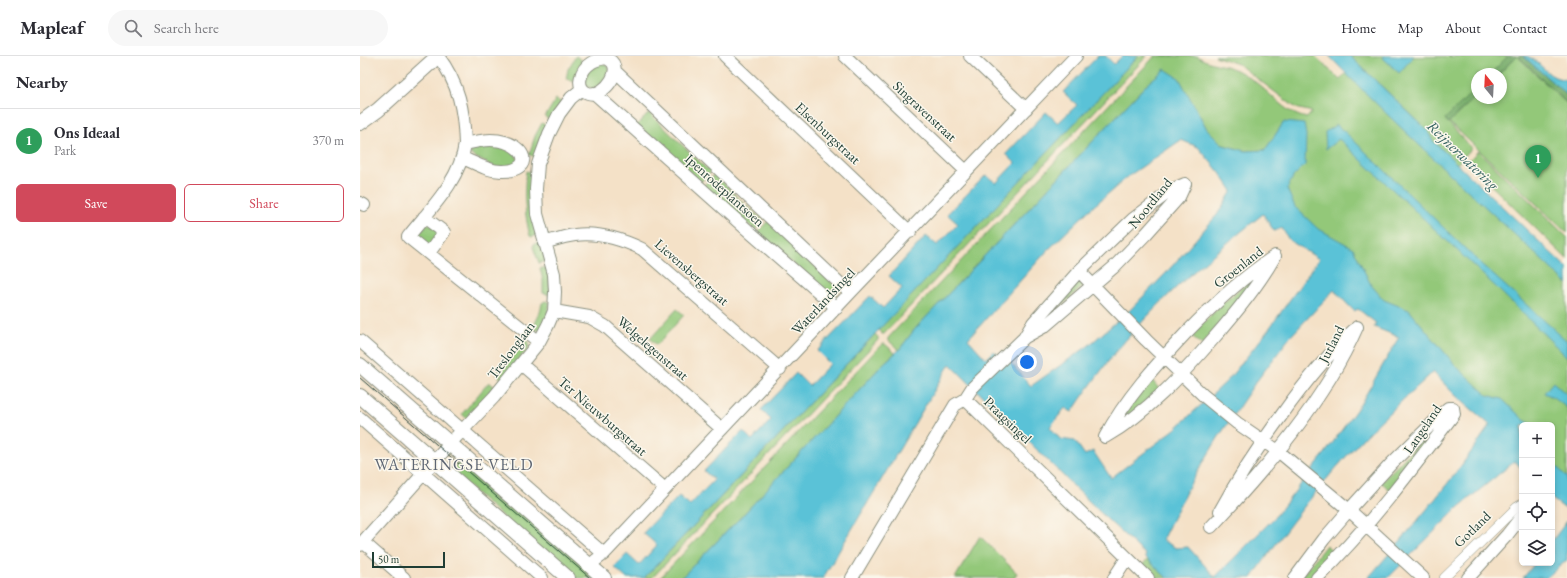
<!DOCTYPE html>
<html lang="en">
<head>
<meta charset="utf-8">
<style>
  :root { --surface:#fff; --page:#f7f7f7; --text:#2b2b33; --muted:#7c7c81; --line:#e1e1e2; --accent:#d1495b }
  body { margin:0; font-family:"EB Garamond",serif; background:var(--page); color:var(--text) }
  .controls { position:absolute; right:12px; bottom:12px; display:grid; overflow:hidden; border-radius:6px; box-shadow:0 2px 6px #0003 }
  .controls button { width:36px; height:36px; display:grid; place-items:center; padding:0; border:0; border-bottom:1px solid var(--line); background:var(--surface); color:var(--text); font:20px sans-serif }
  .compass { position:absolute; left:1111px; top:12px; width:36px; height:36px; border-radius:50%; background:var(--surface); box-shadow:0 2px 6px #0003; rotate:342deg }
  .scale { position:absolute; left:12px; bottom:10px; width:73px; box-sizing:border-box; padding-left:4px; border:2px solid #1f3d34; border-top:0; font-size:11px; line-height:14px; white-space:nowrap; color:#1f3d34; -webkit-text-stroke:3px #fbf7ec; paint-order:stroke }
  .you { position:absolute; left:667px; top:306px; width:14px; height:14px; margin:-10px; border:3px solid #fff; border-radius:50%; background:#1a73e8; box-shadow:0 0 0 6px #1a73e833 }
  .badge { display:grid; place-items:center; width:26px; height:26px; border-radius:50%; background:var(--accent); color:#fff; font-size:13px; font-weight:700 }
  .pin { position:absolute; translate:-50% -33px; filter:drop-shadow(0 1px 2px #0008) }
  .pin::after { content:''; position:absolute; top:21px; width:14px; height:12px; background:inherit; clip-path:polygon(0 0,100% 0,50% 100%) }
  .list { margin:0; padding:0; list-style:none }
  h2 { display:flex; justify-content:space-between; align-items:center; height:52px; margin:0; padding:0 16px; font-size:17px }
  h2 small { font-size:13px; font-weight:400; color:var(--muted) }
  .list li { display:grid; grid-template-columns:26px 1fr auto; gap:12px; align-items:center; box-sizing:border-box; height:64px; padding:0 16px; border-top:1px solid var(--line) }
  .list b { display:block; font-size:15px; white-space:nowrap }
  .list p { margin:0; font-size:13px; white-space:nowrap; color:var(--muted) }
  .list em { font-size:13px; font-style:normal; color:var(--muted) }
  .actions { display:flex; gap:8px; padding:12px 16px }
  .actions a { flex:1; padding:9px 0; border:1px solid var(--accent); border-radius:6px; text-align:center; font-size:14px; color:var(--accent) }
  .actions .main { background:var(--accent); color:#fff }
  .icon { flex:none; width:22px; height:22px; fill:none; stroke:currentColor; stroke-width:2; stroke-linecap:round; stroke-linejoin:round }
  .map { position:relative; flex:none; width:1207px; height:522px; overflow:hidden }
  header { display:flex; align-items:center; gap:24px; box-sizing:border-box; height:56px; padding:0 20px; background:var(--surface); border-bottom:1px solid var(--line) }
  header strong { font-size:19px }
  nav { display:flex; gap:22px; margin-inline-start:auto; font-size:14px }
  .search { width:280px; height:36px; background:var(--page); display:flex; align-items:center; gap:10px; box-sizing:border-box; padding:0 14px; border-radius:22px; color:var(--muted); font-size:15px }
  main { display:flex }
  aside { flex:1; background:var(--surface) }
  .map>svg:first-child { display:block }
</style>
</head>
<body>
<header>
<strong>Mapleaf</strong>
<div class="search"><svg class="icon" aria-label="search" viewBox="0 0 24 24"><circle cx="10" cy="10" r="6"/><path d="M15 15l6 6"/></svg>Search here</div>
<nav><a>Home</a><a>Map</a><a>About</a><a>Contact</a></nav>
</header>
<main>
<aside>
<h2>Nearby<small></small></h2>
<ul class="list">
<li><span class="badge" style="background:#2e9e5b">1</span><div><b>Ons Ideaal</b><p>Park</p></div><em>370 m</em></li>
</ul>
<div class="actions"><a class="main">Save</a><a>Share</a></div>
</aside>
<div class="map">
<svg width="1207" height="522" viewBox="0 0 1207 522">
  <rect width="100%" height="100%" fill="#fbf7ec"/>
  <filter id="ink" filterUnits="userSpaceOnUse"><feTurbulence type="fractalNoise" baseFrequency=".025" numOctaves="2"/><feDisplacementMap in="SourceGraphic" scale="8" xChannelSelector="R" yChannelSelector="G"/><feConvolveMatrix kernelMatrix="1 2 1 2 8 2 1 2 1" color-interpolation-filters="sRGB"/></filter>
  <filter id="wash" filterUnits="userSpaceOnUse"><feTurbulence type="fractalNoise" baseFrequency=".012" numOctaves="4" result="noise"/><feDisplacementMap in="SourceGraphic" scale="16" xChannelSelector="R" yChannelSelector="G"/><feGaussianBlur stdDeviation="0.9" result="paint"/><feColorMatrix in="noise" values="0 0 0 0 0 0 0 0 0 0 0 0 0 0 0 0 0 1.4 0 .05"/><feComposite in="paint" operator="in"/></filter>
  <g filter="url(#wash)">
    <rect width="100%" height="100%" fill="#f4e1c7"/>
    <path fill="#93c879" stroke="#598256" d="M216,0l6,5 -8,20 -8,-2 2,-10z
      M778,0h9l-263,278h-2l-4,-4z
      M795,0h42c10,7 21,8 32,11 8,3 16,7 22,12 19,12 33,35 56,39l5,-6 -16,-4 -58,-44 -23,-8h100l25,24 7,-8 220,208v203l-15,-14v-44h-30v15l-271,-258 33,-60 -19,28 -19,1 -23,-6 -16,-16 -12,-22 -47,-24 -233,246 -16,21 -11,-10v-2z
      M990,0h33l-1,1 126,-1 -18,18h-13v13l-32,32 27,29 -15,16 -25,-24 -4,-9z
      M1157,0l50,48v129l-118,-111 28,-26v2h24v-24h-2z
      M240,6l9,5c2,11 -7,16 -15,22l-9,-3 2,-15z
      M196,43l6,4 -11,18 -6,-4z
      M289,57l58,56 3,-2 3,3 -12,12 -64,-57z
      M182,67l6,4 -11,30 -8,-2 6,-19z
      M120,89l20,1 15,7 5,10 -20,7 -29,-15v-4z
      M1118,95l89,86v22l-100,-97z
      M166,115l8,2 4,62 -6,2 -2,-1c-6,-24 -6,-40 -4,-65z
      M355,118l27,28 22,19 -9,9 -52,-44z
      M408,165l72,69 -8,8 -74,-66z
      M68,167l14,11 -11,15 -15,-12z
      M180,186l6,19 -7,2 -6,-16 1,-3z
      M180,212h8l3,27 -8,-2v-12z
      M902,215l1,1 -61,73 -10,-9v-2l30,-30z
      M719,224l3,2 2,3 -46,42 36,-46z
      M185,245l5,1 -2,12 -7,15 -9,2 8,-19 2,-9z
      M317,253l7,6 -27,30 -7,-6z
      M515,278l3,3v3l-226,238h-8z
      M167,283l2,9 -27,31 -6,-5z
      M522,288h3l10,9 -11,10 -142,153 -2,2 -59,60h-21z
      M791,323l9,11 -40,32 13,-20z
      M129,326l6,5 -28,32 -5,-5z
      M1090,356l-59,79 -10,-9z
      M102,402l138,120h-28l-121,-107z
      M620,480l37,37 -3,5h-59z
      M966,489l10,9 -23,24h-13z
      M788,503l19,19h-14l-12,-12z"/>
    <path fill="#76ac69" stroke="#4a744e" d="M1148,0h9l-19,18h-8z
      M1158,0h5l44,39v8z
      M1117,31v8l-29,28 -3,-4z"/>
    <path fill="#5ac2d7" stroke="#3c8086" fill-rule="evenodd" d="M738,0h8l8,8 8,-8h16l-494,522h-18l-12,-11 13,-13 12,11 18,-20 -14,-12 36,-37 11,9 24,-25 -10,-9 39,-40 9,9 19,-20 -10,-10 35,-37 13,13 21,-22 -13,-13 53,-55 13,12 19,-20 -13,-12 37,-40 11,9 21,-21 -11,-10 39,-39 10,8 19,-20 -9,-9 40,-42 12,11 19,-18 -14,-13z
      M969,0h21l78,75 4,9 135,128v16c-79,-76 -162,-149 -238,-228z
      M1023,0h31l-15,17 -17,-16z
      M1163,0c14,0 20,16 32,21 4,2 8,1 12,4v14z
      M805,13l14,9 28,51 16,16 23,6 19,-1 19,-28 20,2 2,11 -1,30 -12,12 -6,12 8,18 22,21 36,20 18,37 13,15 25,10 47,56 31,29 15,4 21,20 9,6h-10v44l-7,-8 -55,45 -72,72h-20c44,-50 85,-98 122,-153l-35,-30 -22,-23c-22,21 -45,41 -67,63 -42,44 -80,93 -114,143h-85l-22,-21 1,-2 -38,-35 -158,-156 -127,214h-142l59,-60 2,-2 142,-153 15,-13 16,-21 58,-61 175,-185zM821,84l17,7 22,26 12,18 -15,24 -51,58 -37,38 -41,35 -57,40 -21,-24 -17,-11 -7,8 -18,-20 79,-88 41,-40 42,-36zM903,158l11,17 8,-3 7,12 30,19 -53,74 -39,48 -52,48 -64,49 -18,-27 -8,4 -10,-14 -15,-2 -10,-12 15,-19 7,4c22,-33 46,-65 73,-93 36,-39 77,-72 118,-105zM974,234l20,21 4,-2 18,14 -2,4 25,10 -38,66 -35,49 -51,65 -60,60 -27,-30 -12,1 -14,-8 27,-54 29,-48 35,-52 37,-49z
      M976,69l9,7 136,132 86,77v16l-70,-69 -158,-149 -13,10 -1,-17z
      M1193,326l14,13v13l-14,-11 -9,-4z
      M1192,404l4,6 11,11v33l-15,-11z
      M1207,465v39l-21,18h-23l12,-15h17v-22z"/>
  </g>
  <g filter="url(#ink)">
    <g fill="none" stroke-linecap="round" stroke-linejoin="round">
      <g stroke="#8a8f7e" stroke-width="10">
        <path id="pedestrian" d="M1084,522l73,-71 5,-3"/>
      </g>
      <g stroke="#8a8f7e" stroke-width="14">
        <path id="minor" d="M78,0c21,28 26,54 27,88
          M365,0l185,176
          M485,0l121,115
          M610,0l56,53
          M245,2c23,6 0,41 -17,35 -14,-5 -7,-24 3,-30 4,-3 9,-4 14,-5z
          M255,15l235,222
          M234,37l158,141 85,74
          M103,102c12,5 24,13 38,13 28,1 30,-20 4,-29 -14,-4 -27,-1 -40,2 -5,37 -35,65 -57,93l131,105
          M0,147l4,2
          M64,161l20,15 -15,21
          M184,187c10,-3 21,-7 31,-8 24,-3 46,4 67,14l138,120
          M719,215l67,69 58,56 33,27 41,28 71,59 74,68
          M194,255l35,6 16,9 117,103
          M665,281l20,-11 69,-59 32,-33 33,-37 6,-13
          M0,285l244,213
          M161,308l144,125
          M605,343l7,-11 52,-50 9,-15 46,-52 54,-52 40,-30 12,-5
          M0,362l182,160
          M745,381c42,-24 76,-61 108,-98 23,-26 45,-53 62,-83
          M745,381c21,-39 50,-71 80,-103 27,-28 55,-55 87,-76
          M860,455c18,-33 39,-65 61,-95 22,-31 45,-60 73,-86
          M851,471c54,-57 114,-127 146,-200
          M3,486l41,36
          M0,489l97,-109 37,-39 45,-55 9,-17 6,-14 1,-19 -1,-18 -17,-60 -1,-25 2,-25 11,-30 10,-20 12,-16 11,-9
          M230,510l6,-6 8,-6 246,-261 226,-237
          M492,522l103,-173 10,-6 183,179
          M754,522l13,-20
          M935,522l29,-39 25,-29 42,-46 57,-56h5l1,6c-43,57 -86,114 -137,164
          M1108,522l39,-43 15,-19"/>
      </g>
      <g stroke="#8a8f7e" stroke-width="16">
        <path id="tertiary" d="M0,67l18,-13 60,-54
          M0,309l244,213
          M0,340l208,182"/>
      </g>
      <use href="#pedestrian" stroke="#fff" stroke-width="9"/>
      <use href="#minor" stroke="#fff" stroke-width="12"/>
      <use href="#tertiary" stroke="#fff" stroke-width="14"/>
      <path stroke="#1f3d34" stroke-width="1" d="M0,322l230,200"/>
    </g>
  </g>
  <g text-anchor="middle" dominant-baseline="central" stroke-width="3" stroke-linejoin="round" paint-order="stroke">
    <g font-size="14" fill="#1f3d34" stroke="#fbf7ec">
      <text transform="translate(565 55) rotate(43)">Singravenstraat</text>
      <text transform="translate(468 77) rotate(43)">Elsenburgstraat</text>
      <text transform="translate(365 134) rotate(42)">Ipenrodeplantsoen</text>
      <text transform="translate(790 147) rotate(-51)">Noordland</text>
      <text transform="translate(878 211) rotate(-38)">Groenland</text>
      <text transform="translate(332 216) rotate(41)">Lievensbergstraat</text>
      <text transform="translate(463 245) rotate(-47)">Waterlandsingel</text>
      <text transform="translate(971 288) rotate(-63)">Jutland</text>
      <text transform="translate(293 292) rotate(41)">Welgelegenstraat</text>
      <text transform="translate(151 294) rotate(-53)">Treslonglaan</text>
      <text transform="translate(243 360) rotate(41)">Ter Nieuwburgstraat</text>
      <text transform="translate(648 364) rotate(44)">Praagsingel</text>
      <text transform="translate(1062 373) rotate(-56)">Langeland</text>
      <text transform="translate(1112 473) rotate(-44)">Gotland</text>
    </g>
    <g font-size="15" font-style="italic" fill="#2e5e5d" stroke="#fbf7ec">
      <text transform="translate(1103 99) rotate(44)">Reijnerwatering</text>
    </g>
    <g font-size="16" letter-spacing="1" fill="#5e6673" stroke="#fbf7ec">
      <text x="94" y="408">WATERINGSE VELD</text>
    </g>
  </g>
</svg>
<div class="controls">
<button>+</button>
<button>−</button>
<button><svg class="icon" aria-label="locate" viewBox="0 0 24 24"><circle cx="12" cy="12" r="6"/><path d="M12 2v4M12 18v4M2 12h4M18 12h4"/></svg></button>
<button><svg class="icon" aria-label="layers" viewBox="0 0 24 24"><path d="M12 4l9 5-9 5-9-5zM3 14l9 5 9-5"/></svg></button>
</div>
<svg class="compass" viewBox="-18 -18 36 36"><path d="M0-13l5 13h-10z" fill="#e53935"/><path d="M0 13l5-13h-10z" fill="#7c7c81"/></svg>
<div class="scale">50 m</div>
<div class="you"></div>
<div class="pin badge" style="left:1178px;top:122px;background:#2e9e5b">1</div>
</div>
</main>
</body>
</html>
